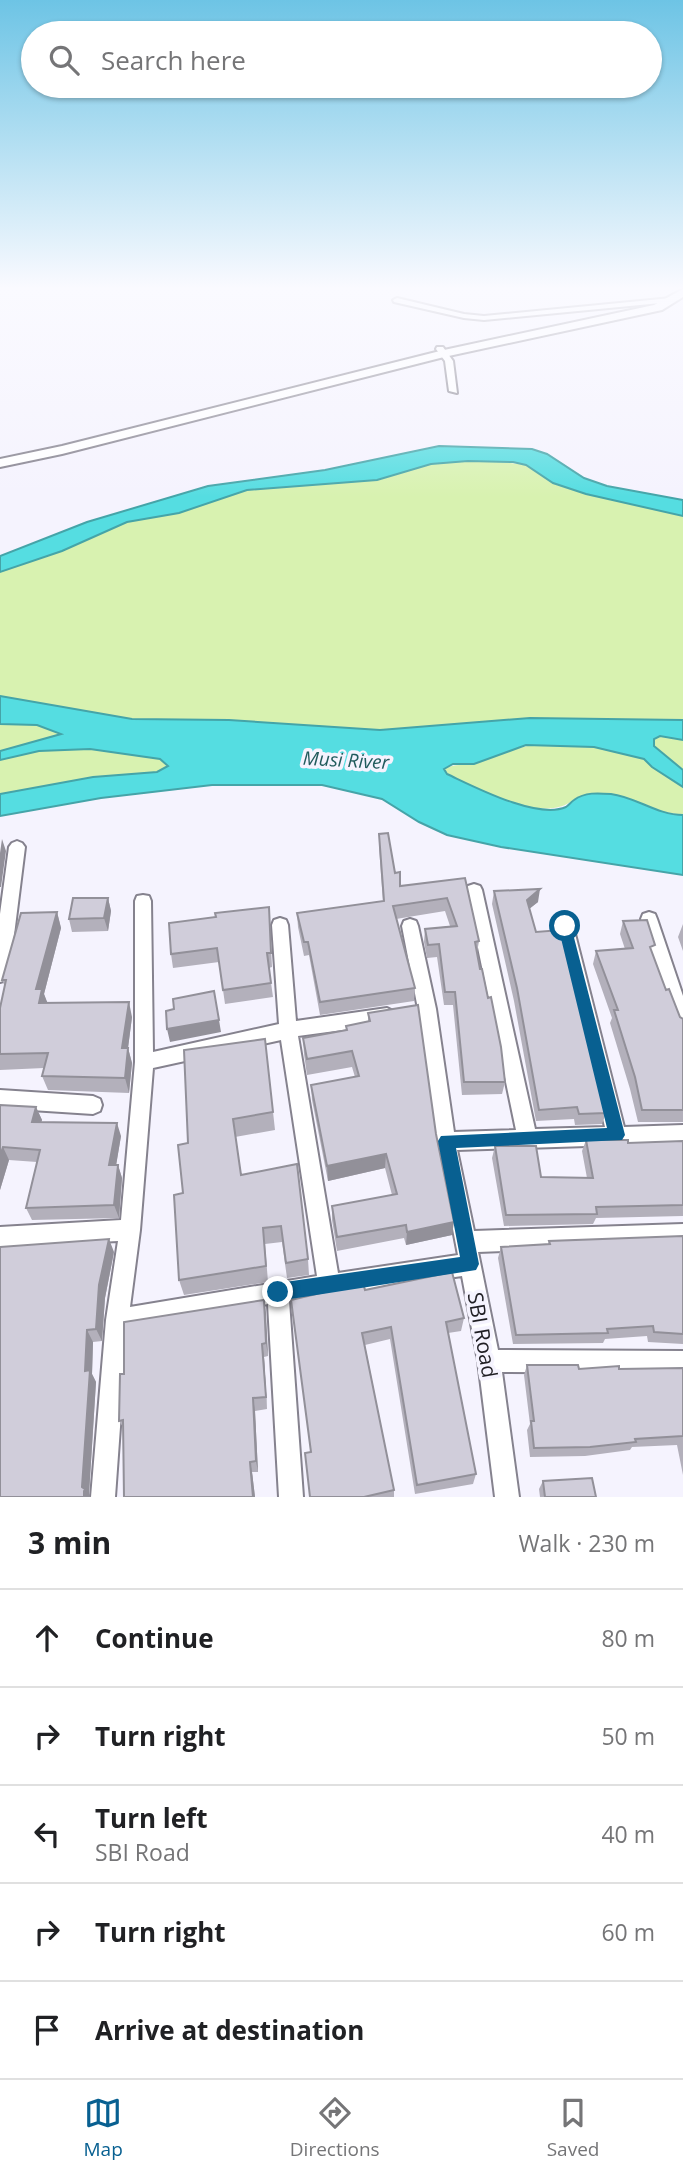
<!DOCTYPE html>
<html lang="en">
<head>
<meta charset="utf-8">
<style>
  :root { --surface:#fff; --page:#f6f6f6; --text:#202124; --muted:#757577; --line:#e0e0e0; --accent:#086091 }
  body { margin:0; font-family:"Open Sans",sans-serif; background:var(--page); color:var(--text) }
  .stop { position:absolute; width:21px; height:21px; margin:-16px; border:5px solid #086091; border-radius:50%; background:#fff }
  .stop.end { background:#086091; border-color:#fff; box-shadow:0 2px 7px #0008 }
  .list { margin:0; padding:0; list-style:none }
  h2 { display:flex; justify-content:space-between; align-items:center; height:91px; margin:0; padding:0 28px; font-size:30px }
  h2 small { font-size:23px; font-weight:400; color:var(--muted) }
  .list li { display:grid; grid-template-columns:46px 1fr auto; gap:21px; align-items:center; box-sizing:border-box; height:98px; padding:0 28px; border-top:2px solid var(--line) }
  .list b { display:block; font-size:26px; white-space:nowrap }
  .list p { margin:0; font-size:23px; white-space:nowrap; color:var(--muted) }
  .list em { font-size:23px; font-style:normal; color:var(--muted) }
  .icon { flex:none; width:38px; height:38px; fill:none; stroke:currentColor; stroke-width:2; stroke-linecap:round; stroke-linejoin:round }
  .map { position:relative; flex:none; width:683px; height:1497px; overflow:hidden }
  .search { position:absolute; background:var(--surface); box-shadow:0 2px 5px #0004; left:21px; right:21px; top:21px; height:77px; display:flex; align-items:center; gap:18px; box-sizing:border-box; padding:0 24px; border-radius:38px; color:var(--muted); font-size:26px }
  .sheet { height:581px; background:var(--surface) }
  nav { display:flex; justify-content:space-around; align-items:center; box-sizing:border-box; height:98px; border-top:2px solid var(--line); background:var(--surface); font-size:19px; color:var(--muted) }
  nav a { display:grid; justify-items:center; gap:4px }
  nav .on { color:var(--accent) }
  .map>svg:first-child { display:block }
</style>
</head>
<body>
<div class="map">
<svg width="683" height="1497" viewBox="0 0 683 1497">
  <rect width="100%" height="100%" fill="#f5f3fe"/>
  <path fill="#d8f2b0" d="M468,461h27l31,4 27,18 33,11 97,22v204l-153,-2 -150,12 -248,-11 -132,-23v-124l62,-21 65,-29 52,-9 68,-23 130,-10 54,-16z
    M0,724h37l22,7 2,3 -61,17z
    M660,736l23,4v30l-29,-24v-7z
    M543,744l51,3 35,6 15,6 8,8 31,20v28l-107,-17c-33,29 -96,-9 -129,-24l-3,-5c11,-6 21,-3 33,-6 23,-7 42,-18 66,-19z
    M90,749l71,10 7,7 -11,6 -64,5 -93,17v-34l39,-9z"/>
  <path fill="#55dde1" stroke="#45a4a8" stroke-width="2" d="M439,446l93,3 15,5 37,24 23,8 76,14v16l-97,-22 -33,-11 -27,-18 -13,-3 -45,-1 -37,3 -54,16 -130,10 -68,23 -52,9 -65,29 -62,21v-16l87,-34 121,-36 117,-16z
    M0,696l132,23 97,1 151,10 150,-12 153,2v20l-23,-4 -6,3v7l29,24v17l-31,-20 -8,-8 -50,-12 -68,-2 -52,19h-21l-9,5 3,5c26,12 90,46 119,33 3,-2 5,-5 8,-7 11,-8 24,-7 37,-6 25,3 46,21 72,21v60l-182,-28 -54,-12 -28,-13 -37,-23 -60,-14h-110l-111,13 -101,18v-22l93,-17 64,-5 11,-6 -8,-7 -70,-10 -51,2 -39,9v-9l61,-17 -24,-9 -37,-1z"/>
  <g fill="none" stroke-linecap="round" stroke-linejoin="round">
    <g stroke="#85828e" stroke-width="4">
      <path id="minor" d="M397,298l67,16 20,2 187,-18 4,2 -4,2 -187,18 -20,-2 -70,-16 -1,-2z
        M437,347h6l10,14 4,32 -8,-2 -4,-30 -9,-12z
        M17,841l5,2 3,4 -16,128 -3,5 -6,2v-68l9,-67 3,-4z
        M474,884l6,2 2,4 53,239 70,-2 -48,-201 2,-5 6,-2 6,2 2,5 51,201 59,-2v18l-226,7 17,81 209,-7v20l-205,8 20,98 185,1v22l-181,-1 17,125h-24l-17,-136 -16,-85 -173,25 14,196h-24l-11,-193 -141,25 -12,168h-24l15,-177 12,-79 -118,6v-20l121,-7 14,-158v-161l2,-5 6,-1 6,1 2,5 2,151 126,-28 -7,-99 2,-5 6,-2 6,2 2,5 8,96 91,-13 6,3 3,5 -3,5 -6,3 -89,12 40,237 120,-18 -22,-114 -18,-132 -16,-83 2,-5 6,-2 6,2 2,5 18,83 18,123 62,-2 -50,-240 2,-4zM281,1040l36,236 -187,31 10,-77 13,-162z
        M649,912l6,2 2,5 26,77v35l-6,-3 -3,-5 -33,-104 2,-5z
        M0,1090l93,6 7,3 2,6 -2,6 -7,3 -93,-6z"/>
    </g>
    <g stroke="#85828e" stroke-width="4">
      <path id="tertiary" d="M683,289v8l-21,13 -218,47 -382,97 -62,13v-8l62,-13 382,-96 210,-45z"/>
    </g>
    <use href="#minor" fill="#fff" fill-rule="evenodd"/>
    <use href="#tertiary" fill="#fff" fill-rule="evenodd"/>
  </g>
  <path fill="#b3b0bb" d="M379,834l21,52 65,-8 14,63 -2,12 3,16 25,113 -3,12 -40,1 -9,-90h-9l-7,-48 -10,1 -3,-16 1,-13 25,-3 -5,-15 -49,8 19,69 -1,13 -94,14 -11,-60 -5,1 -6,-29 -1,-14 86,-11 -4,-55z
    M494,891l44,11 -9,7 7,23 70,181 -4,11 -27,1 -1,-6 -38,2 -22,-120 -22,-97z
    M108,898l3,13 -3,20 -36,1 -3,-13z
    M269,907l3,60 -3,1 4,29 -48,7 -6,-42 -46,6 -2,-14 45,-37z
    M57,912l4,16 -17,66 3,9 85,14 -4,31 4,15 -3,30 -81,-3 -6,-14 2,-8 -44,2v-62l5,-21 -3,-7z
    M623,921l29,32 14,37 14,27 3,2v103h-45l-8,-33 -20,-66 2,-5 -19,-54 3,-13 29,-2 -5,-15z
    M683,924v27l-5,-14z
    M368,1013l68,121 16,101 -46,10 -2,-7 -67,13 -5,-31v-14l60,-11 -7,-27 -57,13 -16,-81 -1,-15 44,-8 -3,-10 -45,8 -3,-21 -1,-16 43,-7v-5l22,-5z
    M265,1039l10,91 -40,7 6,38 67,84 1,16 -22,3 -5,-36 -17,2 3,38 -84,13 -5,-15 9,-137z
    M0,1105l36,2 6,13 -1,2 80,14 -5,29h2l4,13 -3,40 -87,2 -6,-12 11,-46 -28,-2 -9,30z
    M586,1140l42,3 55,-2v75l-87,2 -3,6 -89,2 -12,-68 3,-12 46,31 46,1 -5,-27z
    M683,1236v108l-35,-2 -1,-6 -42,3 -2,4 -90,1 -15,-86 3,-11 47,-3 1,-3z
    M114,1252l-9,46 -3,43 -9,1 -1,32 4,8 -7,112 -89,3z
    M365,1290l99,28 -3,13 -13,2 28,141 -3,10 -58,10 -25,-155 -25,6 29,145v7h-84l1,-45 -20,-152z
    M264,1300l4,56 -4,1 3,52 -12,2 3,61h-6l3,25h-131l-1,-70 -4,-6 5,-47z
    M527,1365l52,4 104,-1v107l-6,-30 -45,2 -2,3 -45,6 -55,1 -3,-27 3,-6 -6,-49z
    M543,1481l53,16h-56l-1,-8z"/>
  <path fill="#929099" d="M2,839l4,12 -5,36h-1v-34z
    M540,889l-2,13 -14,11 3,-13z
    M108,898l3,13 -3,20 -4,-13z
    M57,912l4,16 -17,66 4,10 -9,-1 -3,-14z
    M129,1002l3,15 -4,31 4,15 -3,30 -4,-15 -3,-30z
    M219,1020l2,12 -51,10 -3,-13z
    M36,1107l6,13 -5,15 -5,-13z
    M117,1123l4,13 -7,42 -5,-13z
    M3,1147l6,13 -9,30v-34z
    M386,1154l-1,14 -57,13 -1,-15z
    M118,1165l4,13 -3,40 -5,-13z
    M454,1222l-2,13 -46,10 1,-13z
    M109,1239l5,13 -9,46 -3,43 -6,-12 3,-44z
    M264,1300l2,13 2,43 -2,-13z
    M87,1330l6,12 -1,32 4,8 -7,112 2,3h-7l-2,-10z
    M262,1344l2,13 3,52 -1,-12z
    M253,1398l2,13 3,61 -2,-11z
    M250,1462l2,10 3,25h-2z"/>
  <path fill="#d0cdda" stroke="#929099" stroke-width="2" d="M388,833l7,40 5,-1v14l65,-8 14,63 -4,1 5,27h2l6,29 3,-1 10,50 4,35h-41l-9,-90h-10l-6,-48 -11,1 -3,-16 32,-3 -10,-28 -54,8 22,82 -95,14 -12,-60h-4l-7,-29 87,-12 -5,-67z
    M540,889l-13,11 9,32 25,-2 45,183 -27,1 -2,-7 -38,3 -22,-122 -23,-97z
    M73,898h35l-4,20 -35,1z
    M269,907l2,46h-4l4,30 -48,7 -6,-42 -46,6 -2,-31 47,-6 -1,-4z
    M57,912l-21,77h6l-3,14 90,-1 -7,46h6l-3,30 -83,-2 6,-23 -48,1v-46l6,-28h-4l19,-67z
    M647,920l8,25 -5,2 16,43 3,-1 11,28 3,2v91h-41l-7,-33 -21,-67h4l-22,-59 37,-3 -10,-27z
    M214,991l5,29 -52,9 -1,-18 8,-2 -1,-10z
    M418,1005l18,129 18,88 -47,10 -1,-7 -69,12 -5,-31 65,-12 -11,-40 -59,12 -16,-81 48,-9 -7,-25 -45,8 -4,-21 44,-8 -1,-4 24,-5 -2,-8z
    M265,1039l8,73 -40,7 8,56 56,-11 11,95 -22,4 -5,-37 -18,2 3,38 -87,14 -5,-85 9,-2 -5,-48 10,-2 -4,-93z
    M0,1105l36,2 -4,15 85,1 -8,42h9l-4,40 -88,3 14,-58 -37,-3 -3,9z
    M586,1140h42v3l55,-2v64l-87,2 1,7 -91,1 -11,-69h41l5,31 52,1z
    M683,1236v98l-29,-2 -1,-6 -46,3 1,4 -92,2 -15,-88 49,-3 -1,-3z
    M109,1239l-10,46 -3,44 -9,1 -2,41 5,-1 -8,117 4,3 -2,1v6h-84v-250z
    M452,1272l12,46 -18,4 30,152 -59,11 -26,-158 -29,6 32,157 -30,7h-54l-5,-44 6,-1 -20,-152 72,-17 2,7z
    M264,1300l2,43 -4,1 4,53 -13,1 3,63 -6,1 3,35h-129l-1,-77 -4,1 1,-47h4v-52z
    M527,1365h51l1,4 40,-3v3l64,-1v68l-48,3 1,3 -46,5 -56,1 -3,-27h3z
    M592,1478l4,19h-51l-2,-16z"/>
  <linearGradient id="sky" x2="0" y2="1"><stop stop-color="#6dc4e5"/><stop offset="0.58" stop-color="#fafaff"/><stop offset="1" stop-color="#fafaff" stop-opacity="0"/></linearGradient>
  <rect width="683" height="497" fill="url(#sky)"/>
  <path fill="#086091" d="M565,921l6,5 54,209 -3,5 -166,8 23,116 -3,6 -198,31 -6,-3 -2,-6 2,-6 6,-3 182,-26 -22,-116 3,-5 166,-8 -49,-202z"/>
  <g text-anchor="middle" dominant-baseline="central" stroke-width="7" stroke-linejoin="round" paint-order="stroke">
    <g font-size="19" font-style="italic" fill="#225b5d" stroke="#f5f3fe">
      <text transform="translate(346 760) rotate(3)">Musi River</text>
    </g>
    <g font-size="21" fill="#1f1e23" stroke="#f5f3fe">
      <text transform="translate(483 1335) rotate(80)">SBI Road</text>
    </g>
  </g>
</svg>
<div class="stop" style="left:565px;top:926px"></div>
<div class="stop end" style="left:278px;top:1292px"></div>
<div class="search"><svg class="icon" aria-label="search" viewBox="0 0 24 24"><circle cx="10" cy="10" r="6"/><path d="M15 15l6 6"/></svg>Search here</div>
</div>
<section class="sheet">
<h2>3 min<small>Walk · 230 m</small></h2>
<ul class="list">
<li><svg class="icon" aria-label="ahead" viewBox="0 0 24 24"><path d="M12 20V5M6 11l6-6 6 6"/></svg><div><b>Continue</b></div><em>80 m</em></li>
<li><svg class="icon" aria-label="right" viewBox="0 0 24 24"><path d="M7 20v-9h11M14 6l5 5-5 5"/></svg><div><b>Turn right</b></div><em>50 m</em></li>
<li><svg class="icon" aria-label="left" viewBox="0 0 24 24"><path d="M17 20v-9H6M10 6l-5 5 5 5"/></svg><div><b>Turn left</b><p>SBI Road</p></div><em>40 m</em></li>
<li><svg class="icon" aria-label="right" viewBox="0 0 24 24"><path d="M7 20v-9h11M14 6l5 5-5 5"/></svg><div><b>Turn right</b></div><em>60 m</em></li>
<li><svg class="icon" aria-label="arrive" viewBox="0 0 24 24"><path d="M6 21V4h12l-3 4 3 4H6"/></svg><div><b>Arrive at destination</b></div></li>
</ul>
</section>
<nav>
<a class="on"><svg class="icon" aria-label="map" viewBox="0 0 24 24"><path d="M3 6l6-2 6 2 6-2v14l-6 2-6-2-6 2zM9 4v14M15 6v14"/></svg>Map</a>
<a><svg class="icon" aria-label="directions" viewBox="0 0 24 24"><path d="M12 3l9 9-9 9-9-9zM9 14v-3h6M13 9l2 2-2 2"/></svg>Directions</a>
<a><svg class="icon" aria-label="saved" viewBox="0 0 24 24"><path d="M7 4h10v16l-5-4-5 4z"/></svg>Saved</a>
</nav>
</body>
</html>
